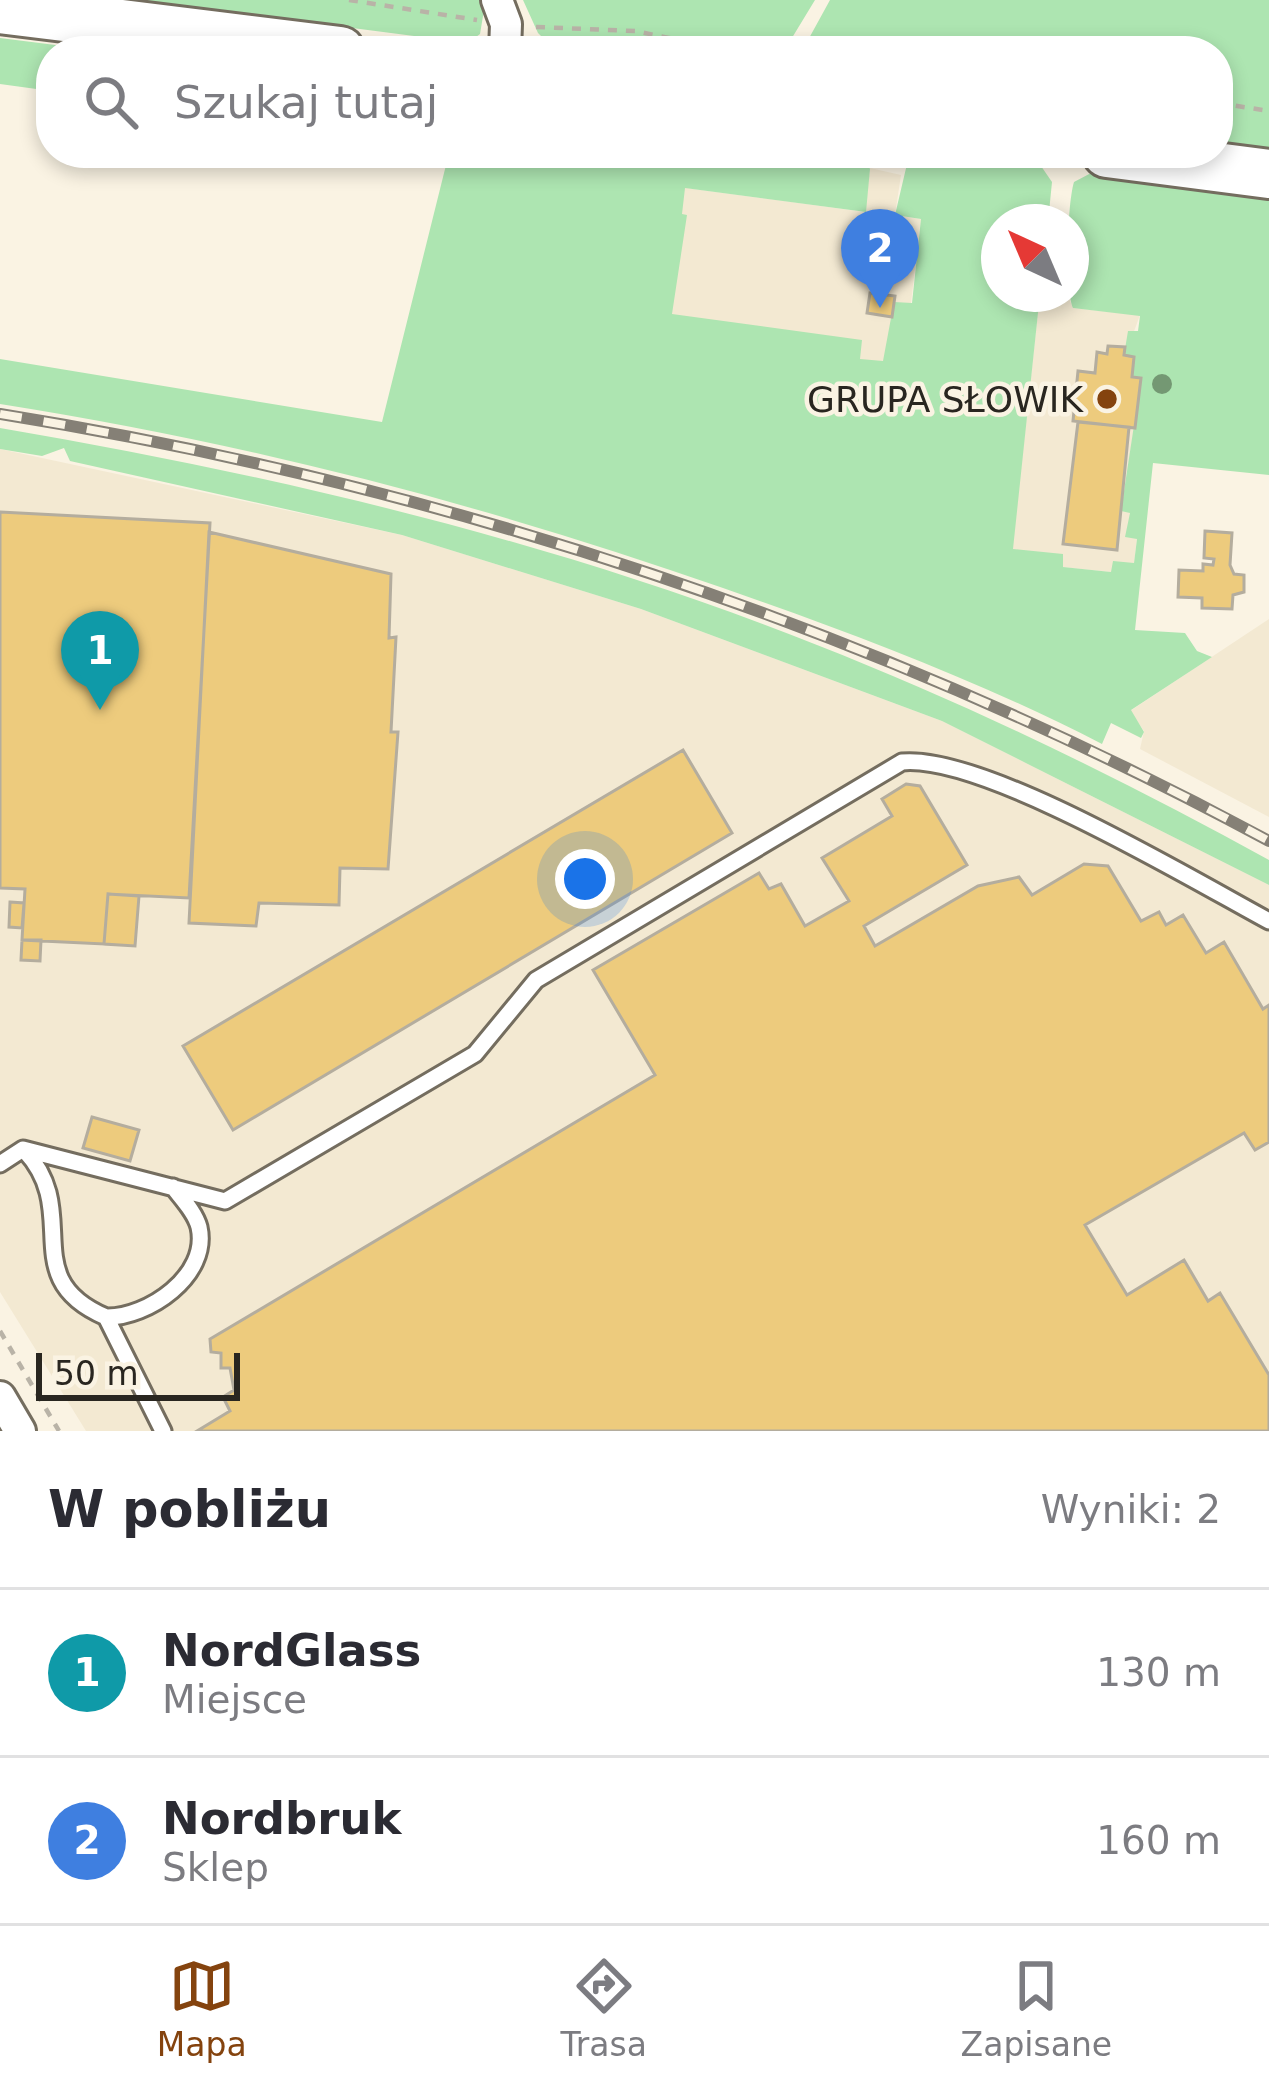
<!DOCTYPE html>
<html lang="pl">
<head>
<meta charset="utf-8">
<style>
  :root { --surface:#fff; --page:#f7f7f7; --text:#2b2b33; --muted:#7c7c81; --line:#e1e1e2; --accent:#84430e }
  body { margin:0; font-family:"DejaVu Sans",sans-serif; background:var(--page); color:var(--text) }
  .compass { position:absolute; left:981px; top:204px; width:108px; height:108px; border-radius:50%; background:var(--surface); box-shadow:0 6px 18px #0003; rotate:316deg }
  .scale { position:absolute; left:36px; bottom:30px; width:204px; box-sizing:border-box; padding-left:12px; border:6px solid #292620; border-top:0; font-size:33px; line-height:42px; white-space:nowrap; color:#292620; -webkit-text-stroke:9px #faf3e3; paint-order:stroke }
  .you { position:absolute; left:585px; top:879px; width:42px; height:42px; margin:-30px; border:9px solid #fff; border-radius:50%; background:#1a73e8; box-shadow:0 0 0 18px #1a73e833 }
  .badge { display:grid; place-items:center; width:78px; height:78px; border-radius:50%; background:var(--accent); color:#fff; font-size:39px; font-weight:700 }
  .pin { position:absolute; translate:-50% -99px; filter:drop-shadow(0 3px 6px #0008) }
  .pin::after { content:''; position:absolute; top:63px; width:42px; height:36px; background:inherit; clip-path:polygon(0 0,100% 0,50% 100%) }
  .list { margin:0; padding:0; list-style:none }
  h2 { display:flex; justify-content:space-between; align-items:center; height:156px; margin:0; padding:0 48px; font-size:51px }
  h2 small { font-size:39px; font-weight:400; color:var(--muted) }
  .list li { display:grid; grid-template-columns:78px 1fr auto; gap:36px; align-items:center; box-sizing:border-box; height:168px; padding:0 48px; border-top:3px solid var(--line) }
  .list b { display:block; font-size:45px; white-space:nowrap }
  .list p { margin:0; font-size:39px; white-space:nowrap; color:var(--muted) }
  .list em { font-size:39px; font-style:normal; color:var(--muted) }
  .icon { flex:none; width:66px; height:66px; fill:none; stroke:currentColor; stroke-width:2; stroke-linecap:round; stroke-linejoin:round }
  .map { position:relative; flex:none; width:1269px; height:1431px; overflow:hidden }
  .search { position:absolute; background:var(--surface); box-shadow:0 6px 18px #0003; left:36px; right:36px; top:36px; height:132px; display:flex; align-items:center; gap:30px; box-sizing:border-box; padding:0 42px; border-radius:48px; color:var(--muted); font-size:45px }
  .sheet { height:492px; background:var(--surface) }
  nav { display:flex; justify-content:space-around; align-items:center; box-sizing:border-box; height:168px; border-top:3px solid var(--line); background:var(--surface); font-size:33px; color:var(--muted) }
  nav a { display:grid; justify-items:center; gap:6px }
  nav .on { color:var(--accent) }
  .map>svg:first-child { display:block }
</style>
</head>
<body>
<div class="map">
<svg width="1269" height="1431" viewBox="0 0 1269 1431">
  <rect width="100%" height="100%" fill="#faf3e3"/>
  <path fill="#f3e9d2" d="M870,168l31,7 -6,40 26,4 -19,160 -251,-33 21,-160 193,26z
    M1040,294h27l6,14 67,7 -15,41 9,1 7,21 -19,133 8,1 7,26 -3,26 -23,8 -49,-5 -50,-18z
    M0,449l402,86 239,74 301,112 327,164v546h-1183l-86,-139z
    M1269,619v198l-129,-68 4,-18 -14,-20z"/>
  <path fill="#ade5b1" d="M136,0h348l1,4 -5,30 -12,9z
    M523,0h292l-31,51h-228l-18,-18z
    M830,0h439v152l-51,-6v-95h-416z
    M0,38l79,10 2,3h-30v40l-51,-7z
    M449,153h414l7,16 -4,43 -181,-24 -3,26 5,1 -15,99 190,26 -2,19 23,2 11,-59 18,1 9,-84 -26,-4 12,-51c28,-24 99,-6 134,2l11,16 -4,40h-49v72h41l-27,255 50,5v13l48,5 2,-11 21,2 3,-24 -12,-2 5,-24 -9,-2 20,-132 -9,-2 -8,-22 4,-24h10l2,-15 -67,-8c-8,-18 -6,-103 1,-126l19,-10 176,22v281l-116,-12 -18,167 50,3 12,18 15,6 -81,53 13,22 -3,6 -30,-15 -9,21c-122,-63 -250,-111 -379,-156 -237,-83 -475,-145 -723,-184v-45l382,63z
    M0,428c276,47 556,113 817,217 155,61 307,135 452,215v25l-327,-164 -301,-112 -239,-74 -332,-74 -6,-13 -22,8 -42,-7z"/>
  <path fill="#edcb7d" stroke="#b4ad9e" stroke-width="3" d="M870,293l25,3 -3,21 -25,-4z
    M1108,346l17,1 -1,8 10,2 -2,20 9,1 -6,50 -62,-7 5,-50 17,2 2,-21 10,2z
    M1078,422l51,5 -12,123 -54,-6z
    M0,512l210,11 -21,375 -81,-4 -4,50 -82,-4 3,-51 -25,-1z
    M1205,531l27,2 -2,32 4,9 10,1v17l-11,3 -1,14 -30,-1v-10l-24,-1 1,-27 24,1v-7l10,1 1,-6 -10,-1z
    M209,532l182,42 -2,64 7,-1 -5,95h7l-10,137 -48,-1 -1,37 -80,-2 -3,23 -67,-3z
    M683,750l49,83 -499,297 -50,-84z
    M906,784l14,2 47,79 -103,61 11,20 103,-60 41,-9 13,18 52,-31 24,2 33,55 18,-9 7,13 17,-10 23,38 18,-11 39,67 6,-4v137l-14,8 -11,-17 -159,92 42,70 57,-35 24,41 12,-8 49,82v56h-1072l33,-20 -7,-14 11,-7 -4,-22h-9v-15l-10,-1 -1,-13 445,-264 -62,-105 166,-97 10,16 12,-5 24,42 44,-25 -27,-43 70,-42 -10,-17z
    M108,894l31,2 -4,50 -31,-2z
    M10,902l14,1 -2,25 -13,-1z
    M22,940h19l-1,21 -19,-1z
    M92,1117l47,13 -9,31 -47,-13z"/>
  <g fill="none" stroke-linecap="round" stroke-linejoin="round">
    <g stroke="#746d5f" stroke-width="21">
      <path id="service" d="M25,1151c58,63 -10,127 81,166 41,1 104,-41 93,-90 -4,-15 -17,-28 -26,-40
        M0,1164l23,-15 202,52 250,-147 61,-74 366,-218c81,-8 289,117 367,159
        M106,1317l57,114"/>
    </g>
    <g stroke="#746d5f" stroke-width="36">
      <path id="minor" d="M497,0l9,24 -1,27
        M0,1397l20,34"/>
    </g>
    <g stroke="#746d5f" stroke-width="54">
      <path id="primary" d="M0,9l340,42
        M1107,153l162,21"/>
    </g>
    <path stroke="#b9b3a7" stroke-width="4.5" stroke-dasharray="9 9" stroke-linecap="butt" d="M349,0l128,20
      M536,27l99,4 97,20
      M1218,103l51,8
      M0,1331l59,100"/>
    <use href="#service" stroke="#fff" stroke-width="15"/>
    <use href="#minor" stroke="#fff" stroke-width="30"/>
    <use href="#primary" stroke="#fff" stroke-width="48"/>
    <g stroke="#858076" stroke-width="12">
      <path id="rail" d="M0,414c443,71 874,214 1269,427"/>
    </g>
    <use href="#rail" stroke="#faf3e3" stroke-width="8" stroke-dasharray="22" stroke-linecap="butt"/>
  </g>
  <circle fill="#749873" cx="1162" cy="384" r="10"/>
  <circle fill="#84430e" stroke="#faf3e3" stroke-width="4.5" cx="1107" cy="399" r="12"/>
  <g text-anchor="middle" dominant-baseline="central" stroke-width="9" stroke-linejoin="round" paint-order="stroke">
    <g font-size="36" fill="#292620" stroke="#faf3e3" text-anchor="end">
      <text x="1083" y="399">GRUPA SŁOWIK</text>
    </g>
  </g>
</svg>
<svg class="compass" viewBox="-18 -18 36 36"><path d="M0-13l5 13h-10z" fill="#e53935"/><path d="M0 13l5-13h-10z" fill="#7c7c81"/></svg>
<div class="scale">50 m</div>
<div class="you"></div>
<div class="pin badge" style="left:100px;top:710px;background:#0f9aa8">1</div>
<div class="pin badge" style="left:880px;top:308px;background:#3f7fe0">2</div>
<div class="search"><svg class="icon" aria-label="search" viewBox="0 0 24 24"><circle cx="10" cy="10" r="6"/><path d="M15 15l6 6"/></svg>Szukaj tutaj</div>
</div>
<section class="sheet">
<h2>W pobliżu<small>Wyniki: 2</small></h2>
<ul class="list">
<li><span class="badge" style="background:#0f9aa8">1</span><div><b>NordGlass</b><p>Miejsce</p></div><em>130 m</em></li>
<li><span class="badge" style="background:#3f7fe0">2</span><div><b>Nordbruk</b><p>Sklep</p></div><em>160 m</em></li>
</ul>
</section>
<nav>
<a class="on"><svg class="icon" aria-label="map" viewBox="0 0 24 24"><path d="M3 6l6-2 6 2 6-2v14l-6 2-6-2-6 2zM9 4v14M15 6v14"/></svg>Mapa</a>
<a><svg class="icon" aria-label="directions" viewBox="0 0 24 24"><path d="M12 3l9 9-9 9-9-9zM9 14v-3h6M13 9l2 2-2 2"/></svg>Trasa</a>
<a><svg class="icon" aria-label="saved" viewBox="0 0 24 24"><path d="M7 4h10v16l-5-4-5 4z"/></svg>Zapisane</a>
</nav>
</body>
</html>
